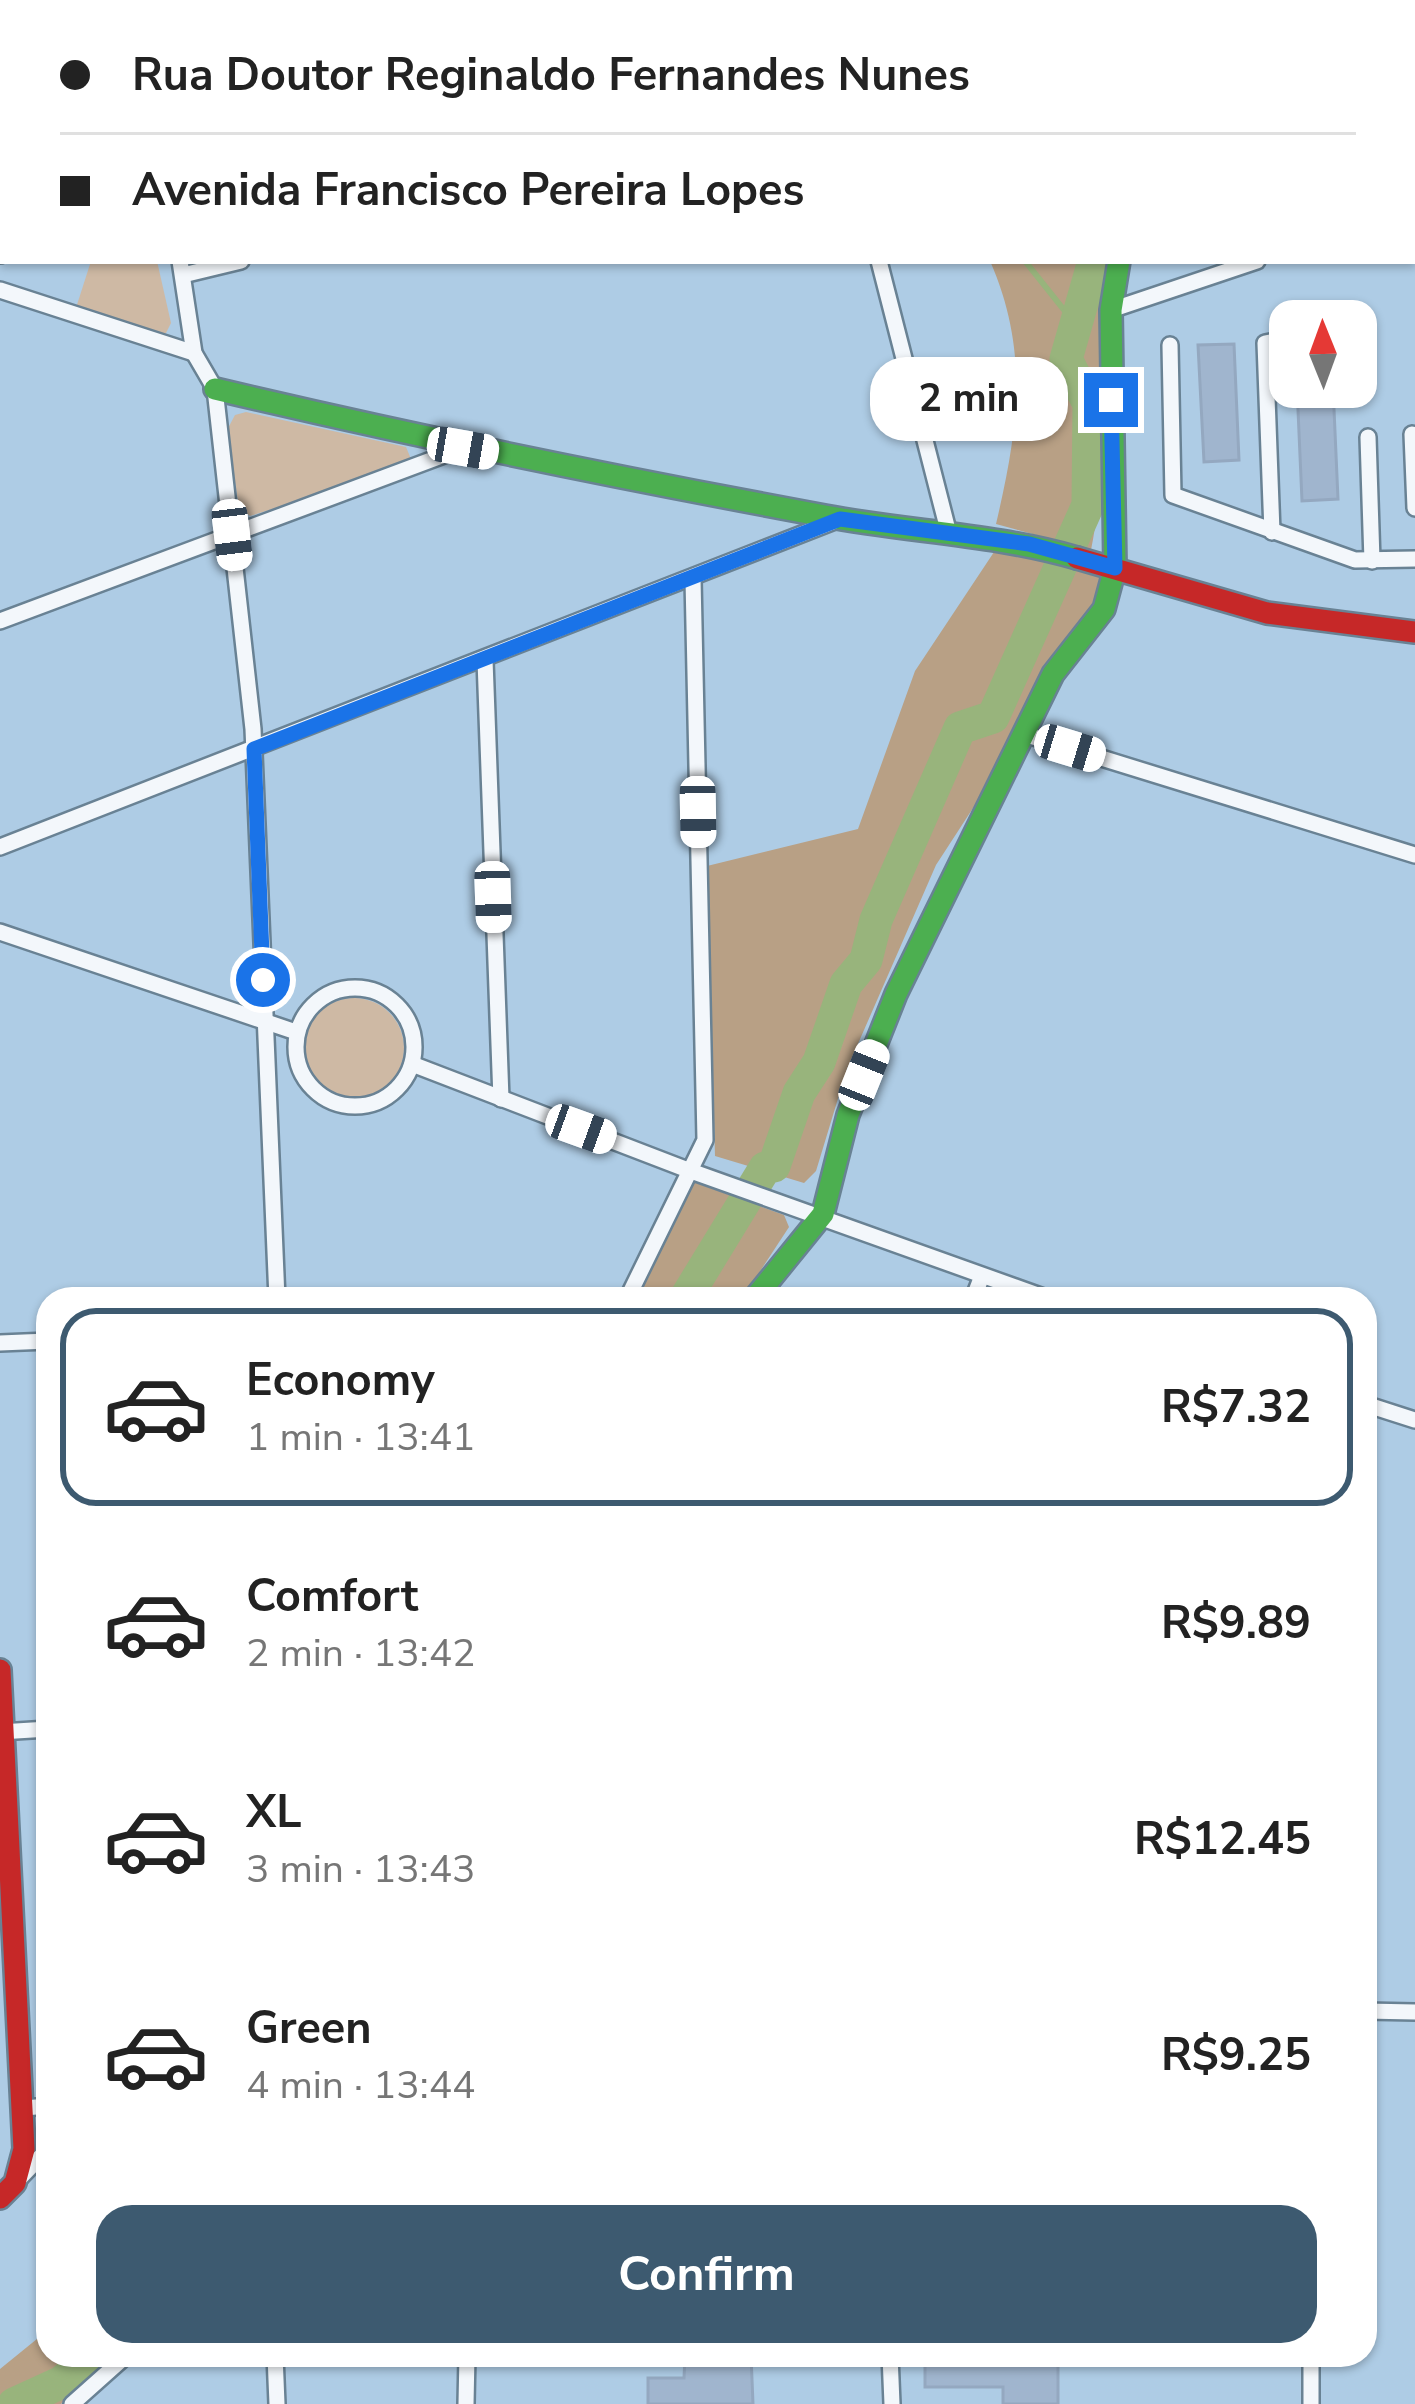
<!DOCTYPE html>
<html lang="en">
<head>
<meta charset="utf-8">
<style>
	:root { --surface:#fff; --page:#f6f6f6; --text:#222; --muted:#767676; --line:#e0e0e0; --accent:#3d5a70 }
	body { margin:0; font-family:"Nunito Sans",sans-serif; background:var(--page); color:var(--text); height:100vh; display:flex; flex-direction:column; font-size:45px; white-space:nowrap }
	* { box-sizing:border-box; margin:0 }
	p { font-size:39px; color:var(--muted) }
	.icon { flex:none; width:66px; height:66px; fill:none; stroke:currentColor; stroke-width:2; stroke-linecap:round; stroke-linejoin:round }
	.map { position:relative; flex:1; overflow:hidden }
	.sheet { position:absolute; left:36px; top:1287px; width:1341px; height:1080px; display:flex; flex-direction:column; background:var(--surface); border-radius:36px; box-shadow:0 3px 9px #0004 }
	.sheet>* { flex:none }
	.guide { position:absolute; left:0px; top:0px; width:1416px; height:264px; box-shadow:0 3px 9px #0004; display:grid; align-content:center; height:264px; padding:0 60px; background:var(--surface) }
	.needle { width:78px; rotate:359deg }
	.buttons { position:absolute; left:1269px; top:300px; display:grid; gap:24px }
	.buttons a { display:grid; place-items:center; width:108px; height:108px; border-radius:24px; background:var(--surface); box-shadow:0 3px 9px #0004; font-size:60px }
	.end { position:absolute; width:54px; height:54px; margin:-27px; border:15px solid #1a73e8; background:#fff; box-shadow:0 0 0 6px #fff }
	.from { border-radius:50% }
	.bubble { position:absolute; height:84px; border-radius:36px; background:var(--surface); box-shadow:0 3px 9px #0004; font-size:39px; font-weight:700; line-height:84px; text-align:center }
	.car { position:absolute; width:36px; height:72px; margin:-36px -18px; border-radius:15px; box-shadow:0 0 9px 3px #0007; background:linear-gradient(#fff 24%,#345 0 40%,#fff 0 76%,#345 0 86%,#fff 0) }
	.guide b { display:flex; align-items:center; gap:42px; height:114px; font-size:45px }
	.guide b+b { border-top:3px solid var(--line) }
	.guide i { width:30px; height:30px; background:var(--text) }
	ul { padding:21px 0 0; list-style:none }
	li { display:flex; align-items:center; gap:36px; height:198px; margin:0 24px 18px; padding:0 36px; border:6px solid transparent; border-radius:36px }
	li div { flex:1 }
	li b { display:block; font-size:45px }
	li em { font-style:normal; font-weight:700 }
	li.selected { border-color:var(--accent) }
	li>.icon { width:108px; height:108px; stroke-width:1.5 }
	.button { display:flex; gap:24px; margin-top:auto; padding:24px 60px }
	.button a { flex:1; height:138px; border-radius:36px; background:var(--accent); color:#fff; font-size:48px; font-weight:700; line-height:138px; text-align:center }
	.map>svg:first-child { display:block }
	.green { fill:#ceb9a4 }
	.forest { fill:#b8a085 }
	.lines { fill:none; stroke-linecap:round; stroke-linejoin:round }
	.stream { stroke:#98b47c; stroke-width:6 }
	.river { stroke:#98b47c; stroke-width:33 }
	.building { fill:#a0b5ce; stroke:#94a8c0; stroke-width:3 }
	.street-casing { stroke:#698294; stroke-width:20 }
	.fast-casing { stroke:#698294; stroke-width:26 }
	.jam-casing { stroke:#698294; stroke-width:26 }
	.street { stroke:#f3f7fb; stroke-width:15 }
	.fast { stroke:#4caf50; stroke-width:21 }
	.jam { stroke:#c62828; stroke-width:21 }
	.route { stroke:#1a73e8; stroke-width:15 }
</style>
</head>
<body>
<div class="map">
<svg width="1415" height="2404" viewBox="0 0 1415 2404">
	<rect width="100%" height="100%" fill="#aecce5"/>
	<g class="green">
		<polygon points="91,261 157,261 171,323 166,333 155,336 75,311"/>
		<polygon points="246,412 406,447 411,459 408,467 250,516 239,508 227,430 235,415"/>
		<circle cx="354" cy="1048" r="50"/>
	</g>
	<g class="forest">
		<path d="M990,261H1110C1099,357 1110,456 1091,550L996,524C1018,430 1030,352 990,261Z"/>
		<polygon points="996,549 1102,575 1097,606 1041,673 1014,745 936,865 847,1069 816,1171 804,1183 715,1156 707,866 858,829 915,671"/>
		<polygon points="694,1182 784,1215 789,1227 742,1299 636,1299"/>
		<polygon points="48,2330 48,2355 116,2355 61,2404 0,2404 0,2369"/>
	</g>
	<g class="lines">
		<g class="stream">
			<polyline points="909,0 912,3"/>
			<polyline points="1025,261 1076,325"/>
		</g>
		<g class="river">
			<polyline points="1337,3 1339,0"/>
			<polyline points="685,1299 765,1168 774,1166 799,1093 819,1062 846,984 866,960 876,920 960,728 993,717 1088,505 1089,404 1066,359 1094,261"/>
			<polyline points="14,2404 62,2382 93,2355"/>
		</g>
	</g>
	<g class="building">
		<polygon points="1234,344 1239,460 1204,462 1198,345"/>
		<polygon points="1297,387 1333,387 1338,499 1302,501"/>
		<polygon points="685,2355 751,2355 753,2404 648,2404 648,2378 684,2378"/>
		<polygon points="925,2355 1058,2355 1058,2404 1003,2404 1003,2387 925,2387"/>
	</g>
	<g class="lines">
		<g class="street-casing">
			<g id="street">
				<polyline points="123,0 124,3"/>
				<polyline points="643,0 644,3"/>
				<polyline points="562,3 575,0"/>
				<polyline points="0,61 3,62"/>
				<polyline points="1413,202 1415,201"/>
				<polyline points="180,261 194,353 215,389 253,729 277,1299"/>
				<polyline points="879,261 949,534"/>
				<polyline points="183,275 241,261"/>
				<polyline points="0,290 194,353"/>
				<polyline points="1111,310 1257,261"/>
				<polyline points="1170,345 1173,495 1355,560 1415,559"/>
				<polyline points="1412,434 1415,508"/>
				<polyline points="1368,437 1372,561"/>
				<polyline points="1272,532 1265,343 1290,338"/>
				<polyline points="0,621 463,448"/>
				<polyline points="485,660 501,1099"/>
				<polyline points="1027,735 1415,855"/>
				<polyline points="0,847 840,519"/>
				<polyline points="0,932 296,1032"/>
				<circle cx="355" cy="1047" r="59"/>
				<polyline points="412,1064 688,1170 1049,1299"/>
				<polyline points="627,1299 705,1140 693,579"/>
				<polyline points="973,1299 982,1276"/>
				<polyline points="0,1343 48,1341"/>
				<polyline points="1365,1404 1415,1420"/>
				<polyline points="0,1732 48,1729"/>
				<polyline points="1365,2011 1415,2012"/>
				<polyline points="24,2108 48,2106"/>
				<polyline points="17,2181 48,2149"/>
				<polyline points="275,2355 277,2404"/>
				<polyline points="890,2355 892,2404"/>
				<polyline points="1311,2355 1311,2404"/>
				<polyline points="72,2404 127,2355"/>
				<polyline points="466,2404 467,2355"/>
			</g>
		</g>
		<g class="fast-casing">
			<g id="fast">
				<polyline points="79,3 80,0"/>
				<path d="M215,389C417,437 620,478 825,516C909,532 995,534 1077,558"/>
				<polyline points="754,1299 823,1214 848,1115 896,994 1053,674 1104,609 1115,568 1111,310 1119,261"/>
			</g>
		</g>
		<g class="jam-casing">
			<g id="jam">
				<polyline points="0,252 3,242"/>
				<polyline points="1077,558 1267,613 1415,632"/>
				<polyline points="0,1670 24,2149 15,2183 0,2198"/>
			</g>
		</g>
		<use href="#street" class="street"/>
		<use href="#fast" class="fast"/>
		<use href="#jam" class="jam"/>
	</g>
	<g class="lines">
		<polyline class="route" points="263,980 254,749 840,519 1029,544 1115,568 1111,400"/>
	</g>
</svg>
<div class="buttons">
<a><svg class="needle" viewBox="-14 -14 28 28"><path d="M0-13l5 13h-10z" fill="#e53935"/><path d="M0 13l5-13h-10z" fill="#767676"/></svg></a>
</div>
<i class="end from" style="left:263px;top:980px"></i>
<i class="end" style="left:1111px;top:400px"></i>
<div class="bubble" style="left:870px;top:357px;width:198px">2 min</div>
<i class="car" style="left:463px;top:448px;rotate:100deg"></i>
<i class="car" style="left:232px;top:535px;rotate:173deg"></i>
<i class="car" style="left:1070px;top:748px;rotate:107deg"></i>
<i class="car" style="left:698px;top:812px;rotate:179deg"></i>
<i class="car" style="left:493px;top:897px;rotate:178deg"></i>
<i class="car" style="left:864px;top:1075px;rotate:22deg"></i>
<i class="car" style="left:581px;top:1129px;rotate:110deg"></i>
<div class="guide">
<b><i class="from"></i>Rua Doutor Reginaldo Fernandes Nunes</b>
<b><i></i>Avenida Francisco Pereira Lopes</b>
</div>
<section class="sheet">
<ul>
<li class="selected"><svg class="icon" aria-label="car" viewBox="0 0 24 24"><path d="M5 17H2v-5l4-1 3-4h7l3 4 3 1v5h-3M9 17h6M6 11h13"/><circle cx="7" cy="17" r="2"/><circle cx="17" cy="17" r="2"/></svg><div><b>Economy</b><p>1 min · 13:41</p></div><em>R$7.32</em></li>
<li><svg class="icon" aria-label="car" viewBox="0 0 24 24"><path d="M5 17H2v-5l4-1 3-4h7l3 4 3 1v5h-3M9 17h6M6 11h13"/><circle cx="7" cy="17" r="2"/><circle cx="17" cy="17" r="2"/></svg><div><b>Comfort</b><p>2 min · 13:42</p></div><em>R$9.89</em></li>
<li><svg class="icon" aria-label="car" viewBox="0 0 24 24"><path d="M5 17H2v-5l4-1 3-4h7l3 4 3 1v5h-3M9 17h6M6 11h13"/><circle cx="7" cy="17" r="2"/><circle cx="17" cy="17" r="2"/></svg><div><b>XL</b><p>3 min · 13:43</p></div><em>R$12.45</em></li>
<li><svg class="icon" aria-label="car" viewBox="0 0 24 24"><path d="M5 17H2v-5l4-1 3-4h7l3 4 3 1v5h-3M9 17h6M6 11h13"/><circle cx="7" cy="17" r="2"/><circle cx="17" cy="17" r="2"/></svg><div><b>Green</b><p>4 min · 13:44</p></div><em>R$9.25</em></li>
</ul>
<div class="button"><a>Confirm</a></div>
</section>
</div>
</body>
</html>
